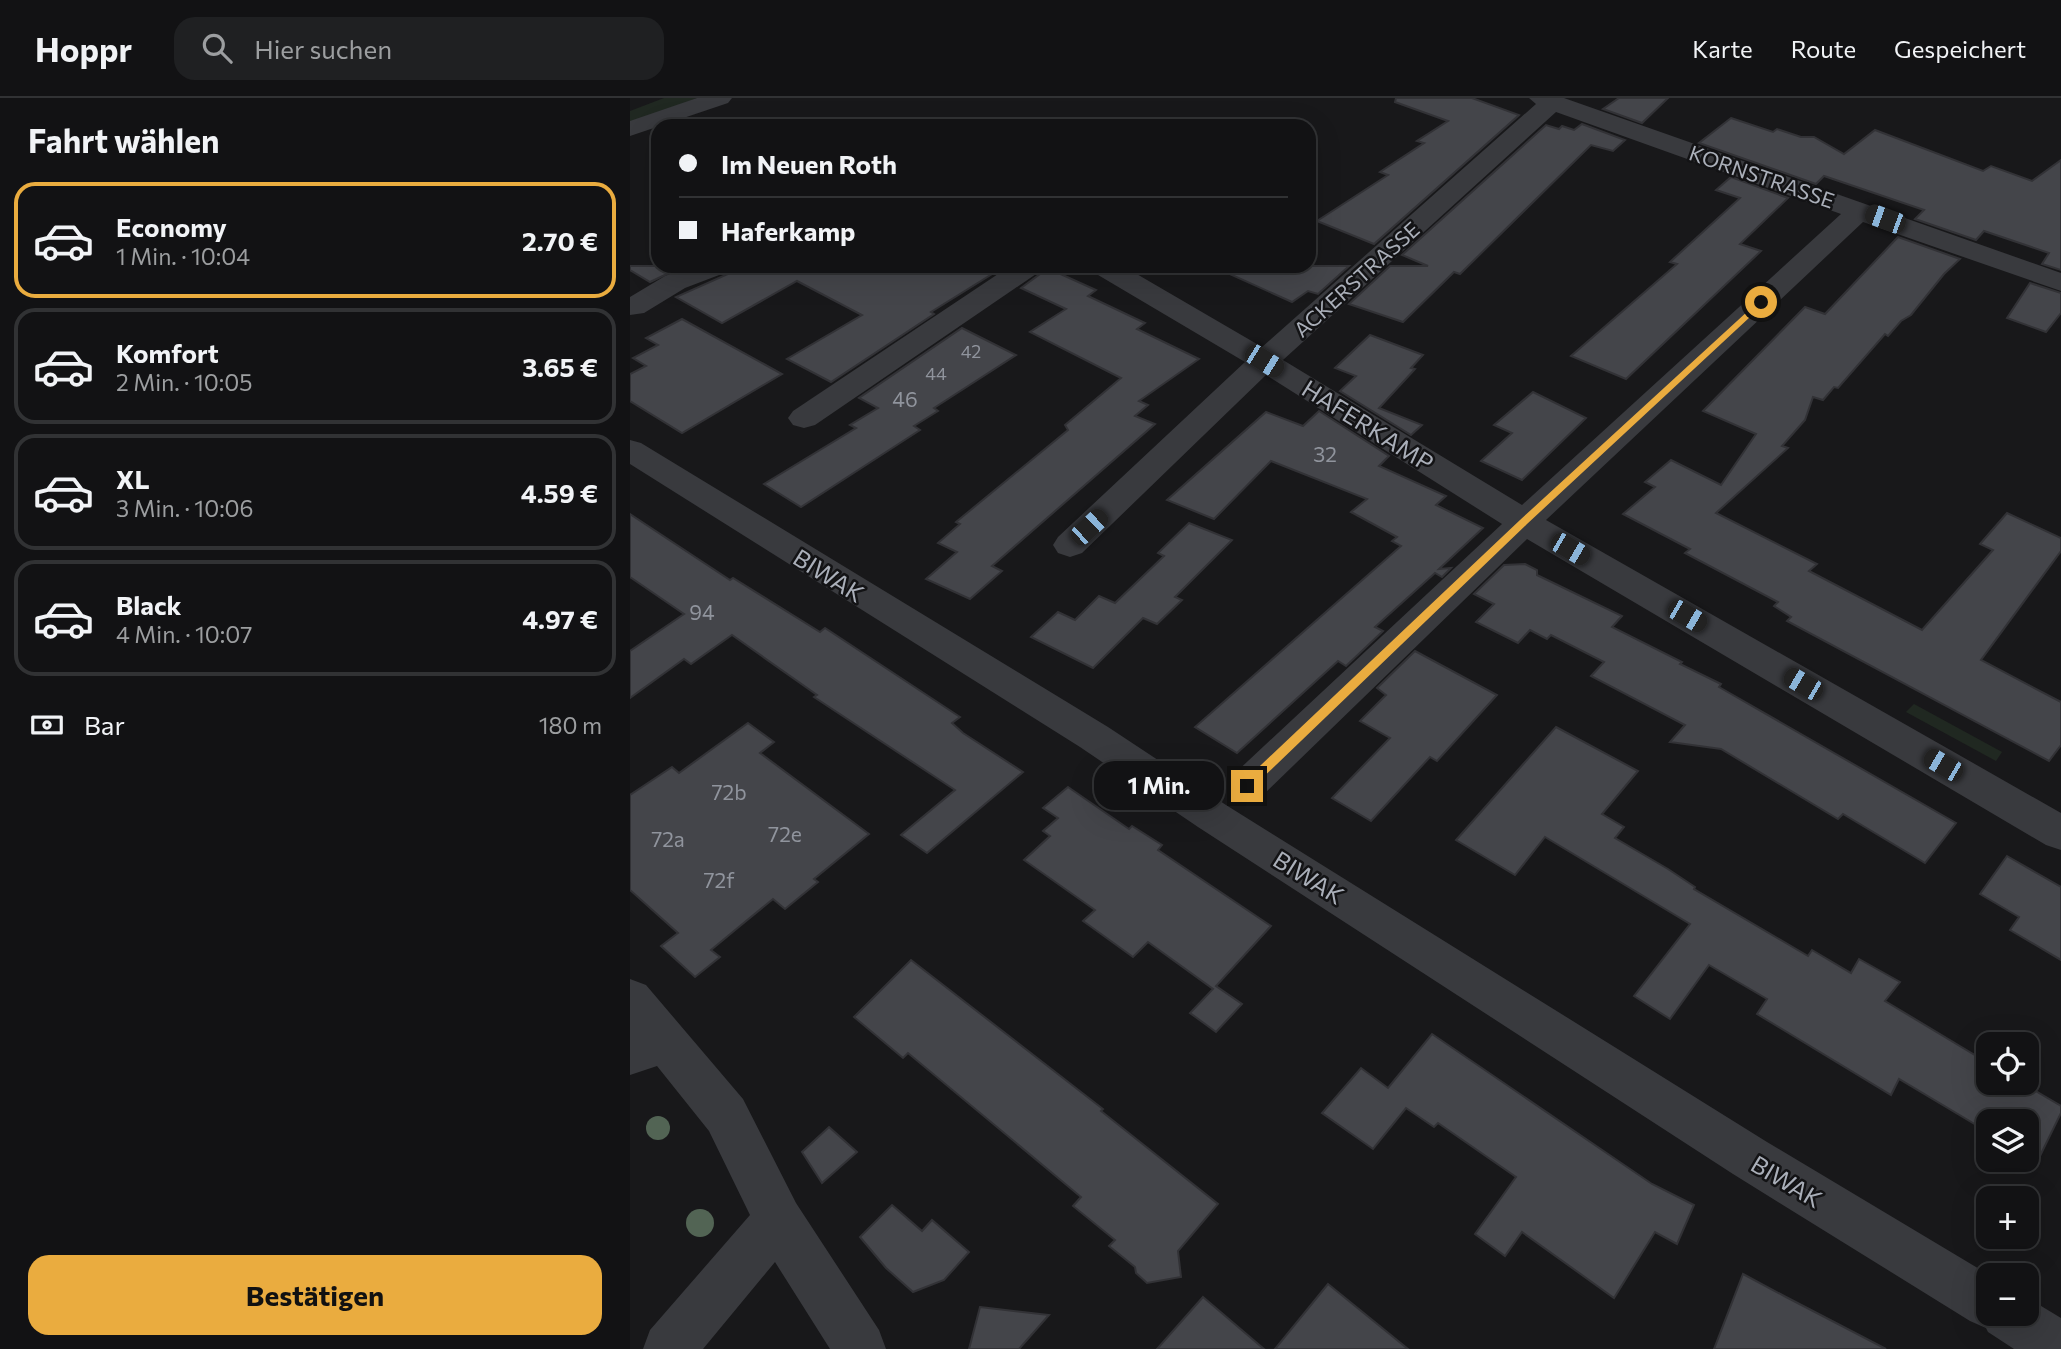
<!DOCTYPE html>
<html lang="de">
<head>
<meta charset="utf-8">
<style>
	:root { --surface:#121214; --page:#1f2022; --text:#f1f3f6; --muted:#9c9ea0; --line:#313234; --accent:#eaac3f }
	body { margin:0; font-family:Commissioner,sans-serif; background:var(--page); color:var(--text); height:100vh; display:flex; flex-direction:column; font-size:26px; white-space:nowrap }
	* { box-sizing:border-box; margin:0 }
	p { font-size:23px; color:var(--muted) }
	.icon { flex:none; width:38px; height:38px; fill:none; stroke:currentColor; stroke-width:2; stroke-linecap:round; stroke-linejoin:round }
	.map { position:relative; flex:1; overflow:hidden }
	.side { display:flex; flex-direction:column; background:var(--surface); width:630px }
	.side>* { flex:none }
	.banner { position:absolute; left:21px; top:21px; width:665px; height:154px; border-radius:21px; box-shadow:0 7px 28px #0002,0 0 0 2px var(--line); display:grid; align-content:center; height:154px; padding:0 28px; background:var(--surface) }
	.buttons { position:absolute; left:1346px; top:934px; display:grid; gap:14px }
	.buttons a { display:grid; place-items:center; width:63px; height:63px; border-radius:14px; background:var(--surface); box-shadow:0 7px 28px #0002,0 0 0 2px var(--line); font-size:35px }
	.end { position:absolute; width:32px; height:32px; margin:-16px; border:9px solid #eaac3f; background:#111; box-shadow:0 0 0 4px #111 }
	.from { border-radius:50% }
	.bubble { position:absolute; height:49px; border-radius:21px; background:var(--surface); box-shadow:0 7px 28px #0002,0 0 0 2px var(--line); font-size:23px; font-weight:700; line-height:49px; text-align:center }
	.car { position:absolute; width:21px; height:42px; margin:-21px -10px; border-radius:9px; box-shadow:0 0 5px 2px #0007; background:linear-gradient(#222 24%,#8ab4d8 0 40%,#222 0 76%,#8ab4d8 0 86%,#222 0) }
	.banner b { display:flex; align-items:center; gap:24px; height:66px; font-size:26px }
	.banner b+b { border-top:2px solid var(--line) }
	.banner i { width:18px; height:18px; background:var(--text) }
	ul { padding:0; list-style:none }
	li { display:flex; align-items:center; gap:21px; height:116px; margin:0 14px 10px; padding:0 14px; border:4px solid var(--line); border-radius:21px }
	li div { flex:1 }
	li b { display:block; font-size:26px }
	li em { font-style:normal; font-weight:700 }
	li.active { border-color:var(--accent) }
	li>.icon { width:63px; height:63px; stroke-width:1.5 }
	h2 { padding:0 28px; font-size:32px; line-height:84px }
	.pay { display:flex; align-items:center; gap:18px; height:77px; padding:0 28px; font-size:26px }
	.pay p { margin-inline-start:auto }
	.action { display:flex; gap:14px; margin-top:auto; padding:14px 28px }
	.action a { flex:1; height:80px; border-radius:21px; background:var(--accent); color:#111; font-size:28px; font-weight:700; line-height:80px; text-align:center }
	header { display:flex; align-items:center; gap:42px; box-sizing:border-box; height:98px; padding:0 35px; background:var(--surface); border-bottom:2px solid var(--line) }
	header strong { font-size:33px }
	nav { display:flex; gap:38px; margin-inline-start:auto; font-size:24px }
	.search { width:490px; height:63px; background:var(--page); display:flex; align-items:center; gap:18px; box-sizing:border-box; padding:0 24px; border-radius:21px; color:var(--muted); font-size:26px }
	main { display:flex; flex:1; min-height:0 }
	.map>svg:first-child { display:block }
	.green { fill:#202821 }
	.building { fill:#44454a; stroke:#323236; stroke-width:2 }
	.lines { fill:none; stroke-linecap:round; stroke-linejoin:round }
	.minor { fill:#393a3e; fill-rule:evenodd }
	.tree { fill:#526454 }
	.route { fill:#eaac3f }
	.labels { text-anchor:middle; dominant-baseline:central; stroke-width:5; stroke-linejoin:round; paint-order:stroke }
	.far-number-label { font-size:18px; fill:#90949d }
	.far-street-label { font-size:21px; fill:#aaafb9; stroke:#131315 }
	.number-label { font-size:21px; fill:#90949d }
	.street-label { font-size:24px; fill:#aaafb9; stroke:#131315 }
</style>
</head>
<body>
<header>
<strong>Hoppr</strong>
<div class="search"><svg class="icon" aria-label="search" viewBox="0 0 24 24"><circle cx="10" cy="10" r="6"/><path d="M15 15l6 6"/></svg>Hier suchen</div>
<nav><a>Karte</a><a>Route</a><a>Gespeichert</a></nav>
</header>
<main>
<section class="side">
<h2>Fahrt wählen</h2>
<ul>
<li class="active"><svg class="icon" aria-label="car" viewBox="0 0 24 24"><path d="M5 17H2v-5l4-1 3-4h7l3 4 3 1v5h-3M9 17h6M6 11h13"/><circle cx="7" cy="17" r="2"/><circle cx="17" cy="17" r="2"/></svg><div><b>Economy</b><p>1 Min. · 10:04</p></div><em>2.70 €</em></li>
<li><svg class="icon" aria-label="car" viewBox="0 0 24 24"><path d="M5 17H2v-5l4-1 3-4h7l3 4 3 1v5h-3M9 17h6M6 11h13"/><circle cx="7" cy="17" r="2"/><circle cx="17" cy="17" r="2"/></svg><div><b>Komfort</b><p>2 Min. · 10:05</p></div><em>3.65 €</em></li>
<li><svg class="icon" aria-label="car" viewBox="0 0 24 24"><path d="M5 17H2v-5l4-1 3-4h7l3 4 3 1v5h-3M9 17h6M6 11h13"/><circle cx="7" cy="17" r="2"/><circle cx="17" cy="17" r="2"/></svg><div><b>XL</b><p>3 Min. · 10:06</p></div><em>4.59 €</em></li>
<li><svg class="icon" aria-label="car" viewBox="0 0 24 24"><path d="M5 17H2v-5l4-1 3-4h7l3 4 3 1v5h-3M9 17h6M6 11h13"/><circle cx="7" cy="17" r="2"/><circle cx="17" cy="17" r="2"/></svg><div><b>Black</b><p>4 Min. · 10:07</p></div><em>4.97 €</em></li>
</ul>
<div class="pay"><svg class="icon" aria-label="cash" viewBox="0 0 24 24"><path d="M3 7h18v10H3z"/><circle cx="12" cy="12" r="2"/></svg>Bar<p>180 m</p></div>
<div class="action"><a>Bestätigen</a></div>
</section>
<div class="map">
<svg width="1431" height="1251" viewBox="0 0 1431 1251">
	<rect width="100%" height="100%" fill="#18181a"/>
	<g class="green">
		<polygon points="34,0 67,0 0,26 0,13"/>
		<polygon points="1284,606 1372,654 1366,663 1276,614"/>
	</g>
	<g class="building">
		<polygon points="766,0 842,0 889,17 744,146 687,123 758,77 750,74 794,45 787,43 818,23 765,4"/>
		<polygon points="989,0 1038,0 1012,25 973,11"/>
		<polygon points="1101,20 1143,34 1147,31 1171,39 1184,39 1214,56 1245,32 1353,73 1361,68 1402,83 1431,62 1431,172 1412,166 1419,155 1354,133 1346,142 1285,121 1294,112 1194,78 1186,86 1069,45"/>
		<polygon points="952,26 995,42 983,53 961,47 830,176 824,174 773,224 719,206 760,168 798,168 772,157 916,27 929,31 932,28 944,32"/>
		<polygon points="1101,79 1158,100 1110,146 1131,153 996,281 941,258 1047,166 1040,164 1110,100 1086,92"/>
		<polygon points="1268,139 1330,161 1314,176 1281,217 1271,223 1258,238 1255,236 1208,290 1204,289 1193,302 1183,299 1175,322 1152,348 1158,350 1086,415 1187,466 1179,473 1292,532 1363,452 1350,446 1377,415 1431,440 1431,453 1351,562 1431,604 1431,647 1419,663 1157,523 1161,519 1144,508 1148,504 1055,455 1060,451 993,416 1025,389 1015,384 1041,362 1091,387 1126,336 1073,313 1175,209 1195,216"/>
		<polygon points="0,168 54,168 20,184 0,172"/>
		<polygon points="104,168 375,168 301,214 304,216 201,284 157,261 232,217 167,183 92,225 46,199 98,176"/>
		<polygon points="582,168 719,168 688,196 678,193 662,204"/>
		<polygon points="415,169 466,192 458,198 515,225 507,231 569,261 509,303 518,307 505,318 525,326 362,468 372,473 340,501 296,481 327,454 308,445 330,426 326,424 438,332 435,327 491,280 400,234 436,211 391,190 410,176"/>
		<polygon points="1400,185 1431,195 1431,215 1416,234 1377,220"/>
		<polygon points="52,221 152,276 52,335 0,303 0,276 16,268 3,260 28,247 16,240"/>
		<polygon points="332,230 386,257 304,310 308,313 284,328 290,332 171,409 134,386 226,330 220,327 248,310 229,300"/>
		<polygon points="740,237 793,257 781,270 785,271 749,310 792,327 781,337 710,293 726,278 705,270"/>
		<polygon points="903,294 956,320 892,382 851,363 882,335 864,327"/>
		<polygon points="689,313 759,358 749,368 816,398 806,407 853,430 809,471 821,470 812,479 805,475 745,529 753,533 716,568 708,563 607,655 565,629 771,448 762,443 767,439 721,414 737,401 641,363 584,421 537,402 636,314 673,328"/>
		<polygon points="0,416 100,482 103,480 190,534 195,530 330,619 322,625 333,635 393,674 297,755 271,737 325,692 184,599 187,597 102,537 61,566 54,561 0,600 0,553 54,516 0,479"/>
		<polygon points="559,425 602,442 545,499 552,502 527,526 513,520 463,570 401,539 428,514 445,522 469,498 485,505 534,458 528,455"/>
		<polygon points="895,466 907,472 907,477 992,518 982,529 1052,564 1050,566 1091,586 1089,589 1326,725 1295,765 1213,716 1208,721 1091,651 1040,644 1055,627 961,578 974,564 921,537 917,541 900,532 888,545 846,524 864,506 844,496 874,467"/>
		<polygon points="785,553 867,597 807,663 800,659 741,723 702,700 760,640 730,623 756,597 747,590"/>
		<polygon points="118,625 144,644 130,655 239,736 184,781 188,784 155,811 143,801 110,828 81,852 90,859 65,879 31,848 48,835 0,792 0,697 42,669 49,675"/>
		<polygon points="926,629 1008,673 972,716 994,729 985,740 1038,771 1065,789 1064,791 1178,858 1182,852 1221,875 1229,861 1270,884 1255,903 1358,965 1358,985 1392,985 1431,1008 1431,1015 1407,1064 1396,1058 1396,1024 1358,1024 1358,1034 1269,981 1261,997 1127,916 1137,901 1079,867 1040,921 1004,898 1060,826 915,739 885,777 826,742"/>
		<polygon points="438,689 499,731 502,728 532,747 528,752 641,828 586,888 612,906 586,934 560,915 583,891 518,844 503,859 453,823 465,812 394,762 420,738 413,733 428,720 413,710"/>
		<polygon points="1377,758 1431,789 1431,862 1380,832 1389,819 1350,796"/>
		<polygon points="281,862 473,1011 471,1013 588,1106 548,1153 551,1179 517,1185 506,1175 505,1169 479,1148 485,1142 443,1108 451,1099 278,955 273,960 224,919"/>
		<polygon points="802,936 1022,1086 1064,1107 1047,1146 1025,1134 984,1200 892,1134 875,1158 845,1136 886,1079 808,1025 804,1029 776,1010 743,1051 692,1015 731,970 758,990"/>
		<polygon points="199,1029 227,1054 192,1085 172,1054"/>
		<polygon points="262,1107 292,1133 302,1122 339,1154 314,1182 283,1194 256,1170 230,1139"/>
		<polygon points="1113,1176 1156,1199 1256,1251 1084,1251"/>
		<polygon points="698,1186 778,1251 645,1251"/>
		<polygon points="573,1199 634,1251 527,1251"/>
		<polygon points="350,1209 419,1217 389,1251 339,1251"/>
	</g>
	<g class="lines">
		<g class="minor">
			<polygon points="67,0 102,0 98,5 0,38 0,23"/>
			<path d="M899,0H934L1431,175V193L1233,124L916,422L1431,715V752L1416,747L897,441L631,699L617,704L603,699L597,688L603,677L872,426L636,277L452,455L440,459L428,455L423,447L428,439L615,264L463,174L459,168H493L632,249L906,6ZM926,14L1211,116L892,407L653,262Z"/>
			<polygon points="61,168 101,168 97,174 55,190 14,215 0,217 0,199 35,178"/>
			<polygon points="380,168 413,168 409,174 185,327 174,330 163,327 158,320 163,313"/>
			<polygon points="0,342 11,345 478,629 596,707 1137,1044 1361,1178 1358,1178 1358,1216 1396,1216 1396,1199 1431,1220 1431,1251 1384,1251 1358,1234 1356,1230 1340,1223 1103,1076 568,729 450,649 0,366"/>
			<polygon points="0,881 16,887 113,1001 166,1105 249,1232 256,1251 200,1251 145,1164 73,1251 13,1251 20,1232 120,1117 79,1033 27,968 0,977"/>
		</g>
	</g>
	<g class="tree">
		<circle cx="28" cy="1030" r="12"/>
		<circle cx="70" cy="1125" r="14"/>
	</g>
	<polygon class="route" points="1131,201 1134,206 897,426 621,691 613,691 613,684 890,422"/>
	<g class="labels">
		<g class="far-number-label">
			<text x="341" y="253">42</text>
			<text x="306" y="275">44</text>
		</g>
		<g class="far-street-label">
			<text transform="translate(1132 78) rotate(19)">KORNSTRASSE</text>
			<text transform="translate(726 181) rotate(-42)">ACKERSTRASSE</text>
		</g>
		<g class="number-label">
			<text x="275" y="300">46</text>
			<text x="695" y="355">32</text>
			<text x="72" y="513">94</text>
			<text x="99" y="693">72b</text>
			<text x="155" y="735">72e</text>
			<text x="38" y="740">72a</text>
			<text x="89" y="781">72f</text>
		</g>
		<g class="street-label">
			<text transform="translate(738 327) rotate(32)">HAFERKAMP</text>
			<text transform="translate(199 477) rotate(32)">BIWAK</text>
			<text transform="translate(679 779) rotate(32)">BIWAK</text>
			<text transform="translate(1157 1083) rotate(31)">BIWAK</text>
		</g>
	</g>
</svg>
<div class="buttons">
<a><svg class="icon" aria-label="locate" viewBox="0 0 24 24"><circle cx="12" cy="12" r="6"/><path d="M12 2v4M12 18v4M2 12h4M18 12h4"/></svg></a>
<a><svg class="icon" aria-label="layers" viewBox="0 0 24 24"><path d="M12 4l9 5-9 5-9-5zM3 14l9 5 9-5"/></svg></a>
<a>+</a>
<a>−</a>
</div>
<i class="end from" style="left:1131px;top:204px"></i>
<i class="end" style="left:617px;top:688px"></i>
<div class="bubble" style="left:464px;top:663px;width:130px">1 Min.</div>
<i class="car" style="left:1255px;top:121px;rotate:290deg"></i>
<i class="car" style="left:634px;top:263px;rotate:122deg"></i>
<i class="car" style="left:459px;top:429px;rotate:47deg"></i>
<i class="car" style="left:940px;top:451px;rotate:120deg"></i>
<i class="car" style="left:1057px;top:518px;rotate:120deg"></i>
<i class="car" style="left:1173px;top:586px;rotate:300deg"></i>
<i class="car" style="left:1313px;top:667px;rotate:300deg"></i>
<div class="banner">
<b><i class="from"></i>Im Neuen Roth</b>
<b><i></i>Haferkamp</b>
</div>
</div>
</main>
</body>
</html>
